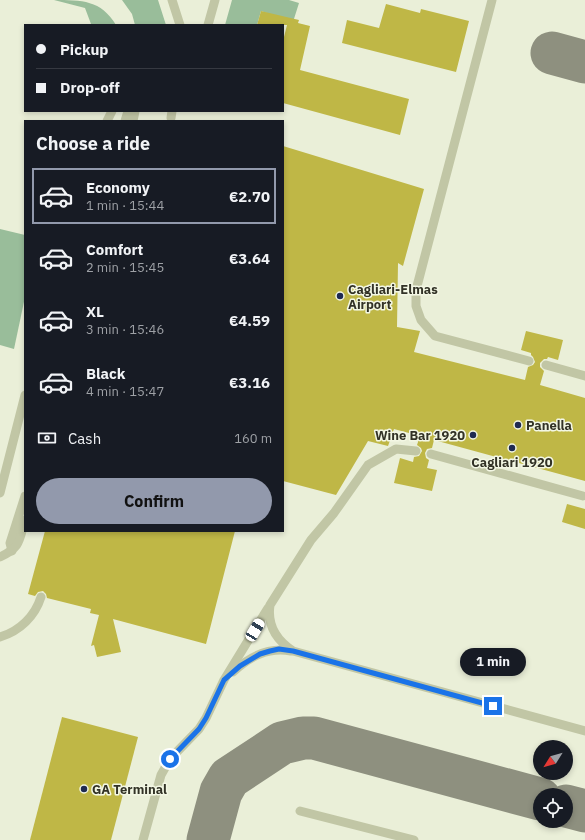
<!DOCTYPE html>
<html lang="en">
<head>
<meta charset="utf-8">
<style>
	:root { --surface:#171b24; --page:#242831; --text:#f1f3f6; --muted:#9ea1a6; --line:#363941; --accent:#9299ac }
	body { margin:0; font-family:"IBM Plex Sans",sans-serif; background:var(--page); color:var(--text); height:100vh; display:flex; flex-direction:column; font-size:15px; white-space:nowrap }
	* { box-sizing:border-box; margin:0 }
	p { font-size:13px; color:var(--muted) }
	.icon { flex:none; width:22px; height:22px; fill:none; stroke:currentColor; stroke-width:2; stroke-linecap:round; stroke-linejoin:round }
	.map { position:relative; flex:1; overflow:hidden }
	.drawer { position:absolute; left:24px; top:120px; width:260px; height:412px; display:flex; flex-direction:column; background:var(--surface); border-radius:0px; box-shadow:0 2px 6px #0003 }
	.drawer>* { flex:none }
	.guide { position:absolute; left:24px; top:24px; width:260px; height:88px; border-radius:0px; box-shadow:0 2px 6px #0003; display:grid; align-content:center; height:88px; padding:0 12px; background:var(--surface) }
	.needle { width:26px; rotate:233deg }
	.tools { position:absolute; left:533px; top:740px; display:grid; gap:8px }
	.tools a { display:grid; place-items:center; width:40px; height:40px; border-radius:50%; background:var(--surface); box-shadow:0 2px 6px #0003; font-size:20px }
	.end { position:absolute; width:18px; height:18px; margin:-9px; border:5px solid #1a73e8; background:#fff; box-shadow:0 0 0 2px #fff }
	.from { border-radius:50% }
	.bubble { position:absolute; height:28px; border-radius:14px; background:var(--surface); box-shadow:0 2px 6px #0003; font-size:13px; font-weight:700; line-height:28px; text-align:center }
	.car { position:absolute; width:12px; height:24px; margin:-12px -6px; border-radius:5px; box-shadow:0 0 3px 1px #0007; background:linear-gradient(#fff 24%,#345 0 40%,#fff 0 76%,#345 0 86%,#fff 0) }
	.guide b { display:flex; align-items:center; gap:14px; height:38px; font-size:15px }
	.guide b+b { border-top:1px solid var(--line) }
	.guide i { width:10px; height:10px; background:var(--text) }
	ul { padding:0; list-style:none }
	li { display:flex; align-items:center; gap:12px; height:56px; margin:0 8px 6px; padding:0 4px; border:2px solid transparent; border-radius:0px }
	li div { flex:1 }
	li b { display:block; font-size:15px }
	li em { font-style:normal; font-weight:700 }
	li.selected { border-color:var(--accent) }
	li>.icon { width:36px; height:36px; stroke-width:1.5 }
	h2 { padding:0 12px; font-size:18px; line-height:48px }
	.pay { display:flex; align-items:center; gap:10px; height:44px; padding:0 12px; font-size:15px }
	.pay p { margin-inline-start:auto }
	.action { display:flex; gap:8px; margin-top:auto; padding:8px 12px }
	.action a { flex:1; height:46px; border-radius:24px; background:var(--accent); color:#111; font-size:16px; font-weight:700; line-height:46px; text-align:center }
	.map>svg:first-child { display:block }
	.green { fill:#99bd9a }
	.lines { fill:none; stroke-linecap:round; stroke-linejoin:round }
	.taxiway { stroke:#8e907f; stroke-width:43 }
	.building { fill:#bfb746 }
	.service { stroke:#c1c6a5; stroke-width:9 }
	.route { stroke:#1a73e8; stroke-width:5 }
	.poi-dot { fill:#1e2a51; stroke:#f3f7e4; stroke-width:1.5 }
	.labels { text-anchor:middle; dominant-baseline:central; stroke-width:3; stroke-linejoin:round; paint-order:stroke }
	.poi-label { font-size:13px; font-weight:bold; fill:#323226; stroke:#f3f7e4; text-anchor:start }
</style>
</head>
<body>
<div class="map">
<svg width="585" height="840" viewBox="0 0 585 840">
	<rect width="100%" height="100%" fill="#eaefd8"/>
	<g class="green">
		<path d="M54,0C82,0 101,0 116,25H93L91,24L85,8Z"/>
		<polygon points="122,0 158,0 166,25 135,25 132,14"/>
		<polygon points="232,0 289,0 299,3 293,22 261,11 257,25 225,25"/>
		<polygon points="0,229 25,235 25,297 14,349 0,345"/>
	</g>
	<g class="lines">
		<g class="taxiway">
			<polyline points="552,53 585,62"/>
			<polyline points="566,806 585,811"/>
			<polyline points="208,840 221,792 229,778 282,743 303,738 314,738 540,799"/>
		</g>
	</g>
	<g class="building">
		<polygon points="386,4 420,13 421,9 469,21 456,72 342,43 347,20 379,28"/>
		<polygon points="261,11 299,20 298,23 310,26 300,70 409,99 400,135 283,103 283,41 287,25 257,25"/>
		<polygon points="283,146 424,189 403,266 398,263 397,327 420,331 414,352 525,380 528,367 533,365 535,362 533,357 531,355 531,353 521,350 526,331 563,340 558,360 548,357 547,359 544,359 540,363 540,367 544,371 540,385 585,398 585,481 434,440 432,448 427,449 425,453 426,458 429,460 427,468 437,470 432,491 394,483 400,458 413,462 414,457 419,456 422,451 421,448 417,445 420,436 394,429 388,446 368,441 336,495 283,481"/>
		<polygon points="567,504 585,509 585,529 562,522"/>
		<polygon points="45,531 235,531 206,644 113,619 121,652 97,657 94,645 91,646 99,615 90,613 91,609 47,598 46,594 43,591 38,592 35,596 28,594"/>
		<polygon points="62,717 138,737 111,840 30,840"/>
	</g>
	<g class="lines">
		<g class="service">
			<polyline points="172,0 180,25"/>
			<polyline points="492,0 416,290 416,306 421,320 435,336 529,361"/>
			<polyline points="208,25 215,0"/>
			<polyline points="171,118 172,111"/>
			<polyline points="107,121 112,111"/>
			<polyline points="125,121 128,111"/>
			<polyline points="133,121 135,111"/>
			<polyline points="546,365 585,376"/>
			<path d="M416,451L396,449L368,465L334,513L311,540L270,605C267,625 276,640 293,651L585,731"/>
			<polyline points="431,454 583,496"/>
			<polyline points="0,493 25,395"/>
			<polyline points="12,551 10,543 25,496"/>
			<path d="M0,557C21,547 19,541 25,520"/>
			<path d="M0,637C20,631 35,616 41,597"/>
			<path d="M233,672C250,656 268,647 291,651"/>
			<polyline points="300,811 414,840"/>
			<polyline points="143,840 161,775 170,759 199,729 206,718 224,680 268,608"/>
		</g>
	</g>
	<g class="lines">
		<polyline class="route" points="170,759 199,729 206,718 224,680 240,666 260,654 270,651 279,649 293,651 493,706"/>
	</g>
	<g class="poi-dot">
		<circle cx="340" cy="296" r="4"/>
		<circle cx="518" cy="425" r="4"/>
		<circle cx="473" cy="435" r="4"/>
		<circle cx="512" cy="448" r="4"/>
		<circle cx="84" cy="789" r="4"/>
	</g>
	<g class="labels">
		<g class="poi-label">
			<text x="348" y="289">Cagliari-Elmas<tspan x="348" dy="15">Airport</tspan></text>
			<text x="526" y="425">Panella</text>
			<text x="465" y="435" text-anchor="end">Wine Bar 1920</text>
			<text x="512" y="462" text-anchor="middle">Cagliari 1920</text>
			<text x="92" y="789">GA Terminal</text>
		</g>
	</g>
</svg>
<div class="tools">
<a><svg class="needle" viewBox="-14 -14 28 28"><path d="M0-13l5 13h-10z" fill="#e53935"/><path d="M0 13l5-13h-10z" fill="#9ea1a6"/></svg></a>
<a><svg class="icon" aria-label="locate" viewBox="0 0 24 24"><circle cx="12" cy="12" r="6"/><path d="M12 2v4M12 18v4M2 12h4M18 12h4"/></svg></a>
</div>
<i class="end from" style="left:170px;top:759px"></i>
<i class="end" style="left:493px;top:706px"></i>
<div class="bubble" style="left:460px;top:648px;width:66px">1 min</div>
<i class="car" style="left:255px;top:630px;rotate:31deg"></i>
<div class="guide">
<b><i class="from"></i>Pickup</b>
<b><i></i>Drop-off</b>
</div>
<section class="drawer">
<h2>Choose a ride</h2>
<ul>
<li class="selected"><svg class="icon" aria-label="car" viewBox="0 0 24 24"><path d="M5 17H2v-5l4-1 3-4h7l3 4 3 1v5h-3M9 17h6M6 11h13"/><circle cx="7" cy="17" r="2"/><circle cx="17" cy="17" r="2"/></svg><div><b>Economy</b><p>1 min · 15:44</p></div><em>€2.70</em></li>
<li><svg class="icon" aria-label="car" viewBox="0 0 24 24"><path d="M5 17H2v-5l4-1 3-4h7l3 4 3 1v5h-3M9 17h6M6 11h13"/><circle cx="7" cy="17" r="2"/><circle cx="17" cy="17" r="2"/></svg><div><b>Comfort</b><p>2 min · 15:45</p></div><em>€3.64</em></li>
<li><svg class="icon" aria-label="car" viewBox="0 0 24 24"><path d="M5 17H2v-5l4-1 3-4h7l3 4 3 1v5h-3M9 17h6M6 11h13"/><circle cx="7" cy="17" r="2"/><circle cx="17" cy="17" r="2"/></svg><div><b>XL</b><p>3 min · 15:46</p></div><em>€4.59</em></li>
<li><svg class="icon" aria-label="car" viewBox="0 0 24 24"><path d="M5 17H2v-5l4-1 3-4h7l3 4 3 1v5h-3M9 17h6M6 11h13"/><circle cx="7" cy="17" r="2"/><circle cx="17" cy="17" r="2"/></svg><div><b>Black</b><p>4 min · 15:47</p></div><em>€3.16</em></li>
</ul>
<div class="pay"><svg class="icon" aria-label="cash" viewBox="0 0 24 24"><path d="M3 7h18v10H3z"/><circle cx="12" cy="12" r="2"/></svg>Cash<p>160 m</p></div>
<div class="action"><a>Confirm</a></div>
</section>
</div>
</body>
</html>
